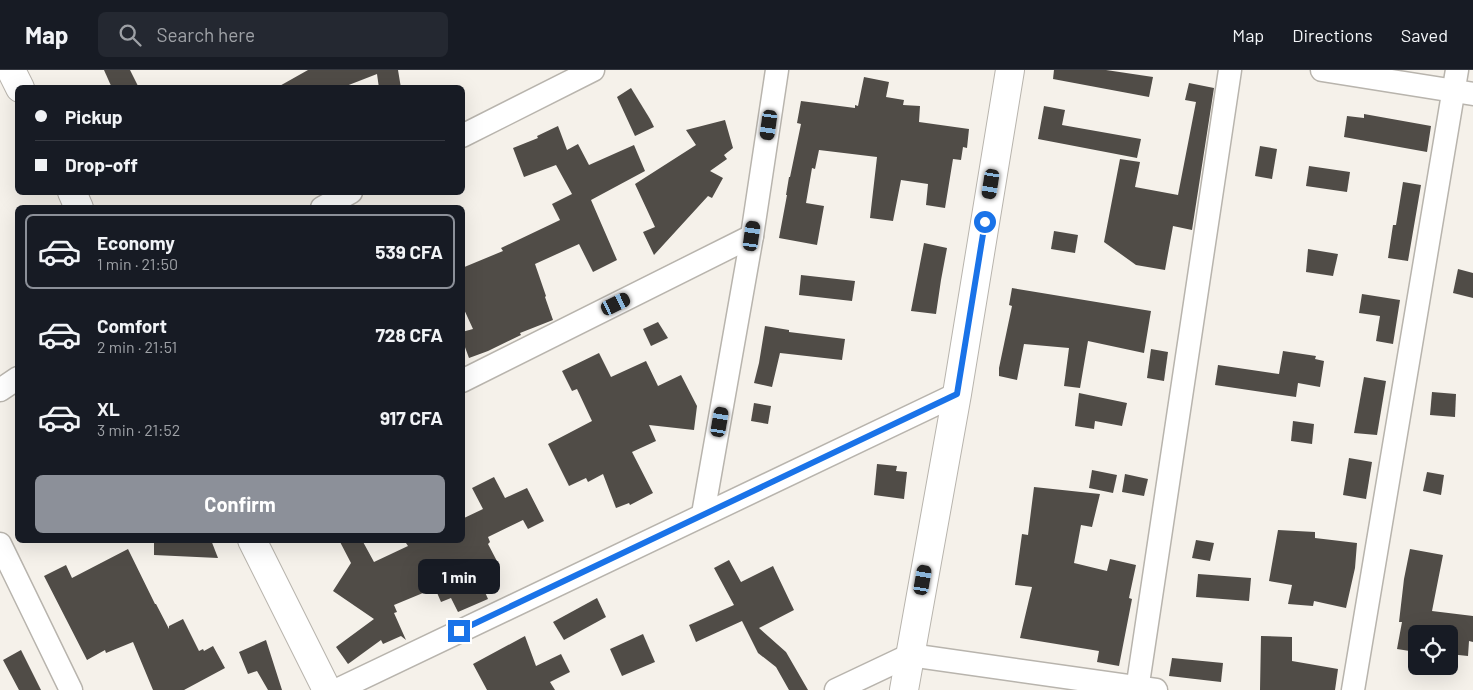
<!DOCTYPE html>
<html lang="en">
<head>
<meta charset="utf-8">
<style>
	:root { --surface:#171b24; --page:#242831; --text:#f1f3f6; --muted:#9ea1a6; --line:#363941; --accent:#8c9099 }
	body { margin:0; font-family:Barlow,sans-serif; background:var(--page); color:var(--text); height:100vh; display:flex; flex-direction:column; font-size:19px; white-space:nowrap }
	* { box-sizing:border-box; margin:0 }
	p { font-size:16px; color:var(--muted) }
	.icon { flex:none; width:28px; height:28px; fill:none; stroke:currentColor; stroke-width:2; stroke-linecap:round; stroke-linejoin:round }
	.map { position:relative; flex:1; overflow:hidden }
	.sheet { position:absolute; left:15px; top:135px; width:450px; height:338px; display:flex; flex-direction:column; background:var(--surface); border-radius:8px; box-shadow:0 5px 20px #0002 }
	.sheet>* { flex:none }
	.top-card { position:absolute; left:15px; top:15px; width:450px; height:110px; border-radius:8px; box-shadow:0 5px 20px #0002; display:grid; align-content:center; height:110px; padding:0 20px; background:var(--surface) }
	.tools { position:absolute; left:1408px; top:555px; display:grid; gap:10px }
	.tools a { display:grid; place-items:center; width:50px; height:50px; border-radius:8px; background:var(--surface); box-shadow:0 5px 20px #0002; font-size:25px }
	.end { position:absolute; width:22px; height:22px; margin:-11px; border:6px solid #1a73e8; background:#fff; box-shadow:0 0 0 2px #fff }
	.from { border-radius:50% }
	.bubble { position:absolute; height:35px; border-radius:8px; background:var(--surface); box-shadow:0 5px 20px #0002; font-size:16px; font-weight:700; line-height:35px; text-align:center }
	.car { position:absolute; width:15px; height:30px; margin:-15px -8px; border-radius:6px; box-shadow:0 0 4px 1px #0007; background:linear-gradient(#222 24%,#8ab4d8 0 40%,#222 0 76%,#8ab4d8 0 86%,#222 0) }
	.top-card b { display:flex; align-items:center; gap:18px; height:48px; font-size:19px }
	.top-card b+b { border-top:1px solid var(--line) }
	.top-card i { width:12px; height:12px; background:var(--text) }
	ul { padding:9px 0 0; list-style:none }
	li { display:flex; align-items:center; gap:15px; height:75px; margin:0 10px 8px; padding:0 10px; border:2px solid transparent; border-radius:8px }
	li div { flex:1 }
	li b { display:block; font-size:19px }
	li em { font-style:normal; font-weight:700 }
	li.on { border-color:var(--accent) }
	li>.icon { width:45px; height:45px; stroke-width:1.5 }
	.primary-button { display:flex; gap:10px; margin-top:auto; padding:10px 20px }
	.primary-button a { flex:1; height:58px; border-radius:8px; background:var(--accent); color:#fff; font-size:20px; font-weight:700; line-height:58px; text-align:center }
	header { display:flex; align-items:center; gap:30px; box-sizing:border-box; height:70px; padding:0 25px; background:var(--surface); border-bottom:1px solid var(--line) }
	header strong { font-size:24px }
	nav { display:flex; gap:28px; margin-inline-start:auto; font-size:18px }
	.search { width:350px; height:45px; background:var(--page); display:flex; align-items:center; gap:12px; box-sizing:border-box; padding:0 18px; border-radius:8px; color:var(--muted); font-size:19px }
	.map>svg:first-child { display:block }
	.building { fill:#504c47 }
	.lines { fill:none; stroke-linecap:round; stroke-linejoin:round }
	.minor-casing { stroke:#b8b4ad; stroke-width:25 }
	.tertiary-casing { stroke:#b8b4ad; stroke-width:30 }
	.primary-casing { stroke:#b8b4ad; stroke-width:30 }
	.minor { stroke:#fff; stroke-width:22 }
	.tertiary { stroke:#fff; stroke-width:28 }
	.primary { stroke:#fff; stroke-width:28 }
	.route { stroke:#1a73e8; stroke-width:6 }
</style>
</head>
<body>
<header>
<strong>Map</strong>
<div class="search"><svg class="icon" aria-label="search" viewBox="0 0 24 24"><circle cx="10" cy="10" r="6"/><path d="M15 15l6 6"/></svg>Search here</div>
<nav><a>Map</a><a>Directions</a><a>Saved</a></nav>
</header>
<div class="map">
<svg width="1473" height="620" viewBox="0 0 1473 620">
	<rect width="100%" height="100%" fill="#f5f1ea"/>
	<g class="building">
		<polygon points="104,0 130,0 139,18 112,18"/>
		<polygon points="308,0 398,0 401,18 379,18 377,4 341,18 276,18"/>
		<polygon points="1054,0 1106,0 1153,7 1149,27 1053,9"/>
		<polygon points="864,7 889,12 886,27 904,30 903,35 920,36 919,52 969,59 967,78 963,77 961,90 953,89 945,138 926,135 928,114 901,110 893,151 870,148 877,87 819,80 815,99 812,98 806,133 824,136 817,175 779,168 787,125 786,125 789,107 790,107 801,54 797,53 801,31 855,38 855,35 858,36"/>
		<polygon points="1189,13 1214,18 1192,160 1173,156 1165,200 1136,195 1104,172 1120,89 1140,92 1135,117 1178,125 1196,32 1185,30"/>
		<polygon points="631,18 650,49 654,57 635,66 617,27"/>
		<polygon points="1044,36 1065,40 1062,55 1141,69 1137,88 1038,69"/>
		<polygon points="1364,44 1431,56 1427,82 1344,67 1347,46 1364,48"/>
		<polygon points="725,50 733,78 724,85 727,89 710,101 723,108 712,128 708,126 654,185 643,162 655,157 635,114 696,75 686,60"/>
		<polygon points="558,56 567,80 578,74 589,95 634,75 645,101 591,130 617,190 593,202 579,174 535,194 546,226 545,227 553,250 520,263 521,265 488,281 469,288 462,269 462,262 473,259 462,235 462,198 503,181 501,178 560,150 552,134 572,124 556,95 524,107 513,78 538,68 537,66"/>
		<polygon points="1260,76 1277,79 1272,109 1255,106"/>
		<polygon points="1309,96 1350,102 1347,122 1306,116"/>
		<polygon points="1403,112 1421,115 1408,191 1388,188 1393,155 1396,155"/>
		<polygon points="1054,161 1078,165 1075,183 1051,179"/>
		<polygon points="924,173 947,178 941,210 936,244 911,241"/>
		<polygon points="1308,179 1338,184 1333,206 1306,202"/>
		<polygon points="1458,199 1473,203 1473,228 1453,223"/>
		<polygon points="801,205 855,211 852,231 799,225"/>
		<polygon points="1012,218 1151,241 1144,283 1088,271 1080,318 1064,316 1069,278 1024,274 1017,310 999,306 999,298 1012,236 1009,235"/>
		<polygon points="1362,224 1400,230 1393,274 1376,271 1380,246 1359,243"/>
		<polygon points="658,252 668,268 651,276 643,259"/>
		<polygon points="765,256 789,260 789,262 845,269 842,290 780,283 772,317 754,313 759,293"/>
		<polygon points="1151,279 1168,282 1164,311 1147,308"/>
		<polygon points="1283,281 1316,286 1315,289 1324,291 1320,317 1298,313 1296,327 1215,315 1218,295 1279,304"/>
		<polygon points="599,283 611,307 646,291 658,316 681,305 697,336 694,360 649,355 656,371 632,382 653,423 630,435 629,433 616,438 603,404 588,412 586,408 569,416 548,374 592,351 577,319 572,321 562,301"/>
		<polygon points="1364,307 1386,311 1377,365 1354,363"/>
		<polygon points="1432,322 1456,324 1455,347 1430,345"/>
		<polygon points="1079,323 1127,333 1122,356 1095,351 1094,359 1075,356"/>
		<polygon points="754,333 771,336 768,354 751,351"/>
		<polygon points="1293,351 1314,354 1312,374 1291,371"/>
		<polygon points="1349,388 1372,392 1366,429 1343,425"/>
		<polygon points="877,394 897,396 896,401 907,402 904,429 874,425"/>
		<polygon points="1092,400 1117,405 1113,423 1089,418"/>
		<polygon points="1427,402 1444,405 1441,425 1423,421"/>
		<polygon points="1125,404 1148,409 1144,426 1122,422"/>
		<polygon points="494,407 505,428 527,418 544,451 528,459 523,450 488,467 490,472 488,474 499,495 491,499 494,506 481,513 488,529 458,542 451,528 441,532 435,518 394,535 397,542 394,543 406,570 401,566 383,574 381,570 348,594 336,577 374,549 333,521 351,493 339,470 362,470 374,492 408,476 404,470 462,470 462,449 483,439 472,418"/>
		<polygon points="1034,417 1100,424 1092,457 1081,455 1074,493 1107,501 1110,489 1136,495 1129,528 1132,529 1119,596 1097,592 1099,581 1020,568 1032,517 1015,515 1022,464 1028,465"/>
		<polygon points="1278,460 1315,462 1315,468 1357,473 1355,498 1346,538 1314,531 1313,536 1288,534 1292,515 1269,511"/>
		<polygon points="154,470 211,470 218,488 154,485"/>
		<polygon points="1196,470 1214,473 1210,491 1192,488"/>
		<polygon points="128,479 155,534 156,534 169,559 169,556 183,549 199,581 203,579 204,581 213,576 225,598 184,620 153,620 133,572 106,583 105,580 87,590 44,506 66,495 72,508"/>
		<polygon points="1410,479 1443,485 1432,541 1473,546 1473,572 1469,571 1468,586 1449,584 1449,564 1416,564 1416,582 1397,579 1402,552 1399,552 1404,509"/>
		<polygon points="729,490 741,512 773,496 794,540 759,558 786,582 808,620 789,620 776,597 758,583 742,551 696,572 689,555 734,535 714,498"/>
		<polygon points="1198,504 1251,508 1249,531 1196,527"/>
		<polygon points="597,528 606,547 564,570 553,552"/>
		<polygon points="643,564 655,592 622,606 610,579"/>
		<polygon points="525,566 536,596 561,584 570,602 550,612 555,620 487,620 473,594"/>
		<polygon points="1261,566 1292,567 1292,591 1338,599 1335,620 1260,620"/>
		<polygon points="266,570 282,620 268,620 257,601 248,604 239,582"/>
		<polygon points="21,580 41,620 19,620 3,590"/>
		<polygon points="1172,588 1223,593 1221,612 1169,606"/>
	</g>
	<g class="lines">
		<g class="minor-casing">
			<g id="minor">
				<polyline points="1322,0 1473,24"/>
				<polyline points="462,66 593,0"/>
				<polyline points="322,138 351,122"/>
				<polyline points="462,311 752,166"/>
				<polyline points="0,320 18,308"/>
				<polyline points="703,444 752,166 777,0"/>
				<polyline points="0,474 71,620"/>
				<polyline points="337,620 957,324"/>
				<polyline points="836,620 910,585 1156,620"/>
				<polyline points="1137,620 1230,0"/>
				<polyline points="1353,620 1457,0"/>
			</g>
		</g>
		<g class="tertiary-casing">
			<g id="tertiary">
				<polyline points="11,0 20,18"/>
				<polyline points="72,122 79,138"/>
				<polyline points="252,470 327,620"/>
			</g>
		</g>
		<g class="primary-casing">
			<polyline id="primary" points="904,620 957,324 1010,0"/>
		</g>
		<use href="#minor" class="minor"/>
		<use href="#tertiary" class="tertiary"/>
		<use href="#primary" class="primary"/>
	</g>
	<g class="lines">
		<polyline class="route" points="459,561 957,324 985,152"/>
	</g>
</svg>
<div class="tools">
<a><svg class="icon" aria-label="locate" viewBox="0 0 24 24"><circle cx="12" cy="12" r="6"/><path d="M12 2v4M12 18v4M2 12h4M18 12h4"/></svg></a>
</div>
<i class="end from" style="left:985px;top:152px"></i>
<i class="end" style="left:459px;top:561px"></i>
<div class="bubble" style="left:418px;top:489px;width:82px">1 min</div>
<i class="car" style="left:769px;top:55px;rotate:188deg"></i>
<i class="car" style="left:991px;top:114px;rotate:189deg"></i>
<i class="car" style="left:752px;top:166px;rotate:8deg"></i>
<i class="car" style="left:616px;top:234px;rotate:64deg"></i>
<i class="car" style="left:720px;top:352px;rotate:10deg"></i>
<i class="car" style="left:923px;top:510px;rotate:10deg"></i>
<div class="top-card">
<b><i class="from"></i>Pickup</b>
<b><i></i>Drop-off</b>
</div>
<section class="sheet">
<ul>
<li class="on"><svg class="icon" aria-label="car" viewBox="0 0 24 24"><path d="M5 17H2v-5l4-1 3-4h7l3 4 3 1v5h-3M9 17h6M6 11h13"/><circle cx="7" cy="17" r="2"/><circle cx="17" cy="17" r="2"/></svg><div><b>Economy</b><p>1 min · 21:50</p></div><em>539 CFA</em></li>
<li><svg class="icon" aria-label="car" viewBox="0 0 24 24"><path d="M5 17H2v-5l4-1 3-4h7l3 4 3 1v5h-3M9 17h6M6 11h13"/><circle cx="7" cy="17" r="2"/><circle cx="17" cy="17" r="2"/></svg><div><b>Comfort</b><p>2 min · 21:51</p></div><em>728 CFA</em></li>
<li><svg class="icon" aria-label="car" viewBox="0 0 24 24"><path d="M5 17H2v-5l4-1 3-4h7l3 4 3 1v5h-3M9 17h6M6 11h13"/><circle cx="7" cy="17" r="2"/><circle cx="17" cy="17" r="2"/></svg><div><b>XL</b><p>3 min · 21:52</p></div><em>917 CFA</em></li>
</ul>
<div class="primary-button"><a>Confirm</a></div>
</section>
</div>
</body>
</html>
